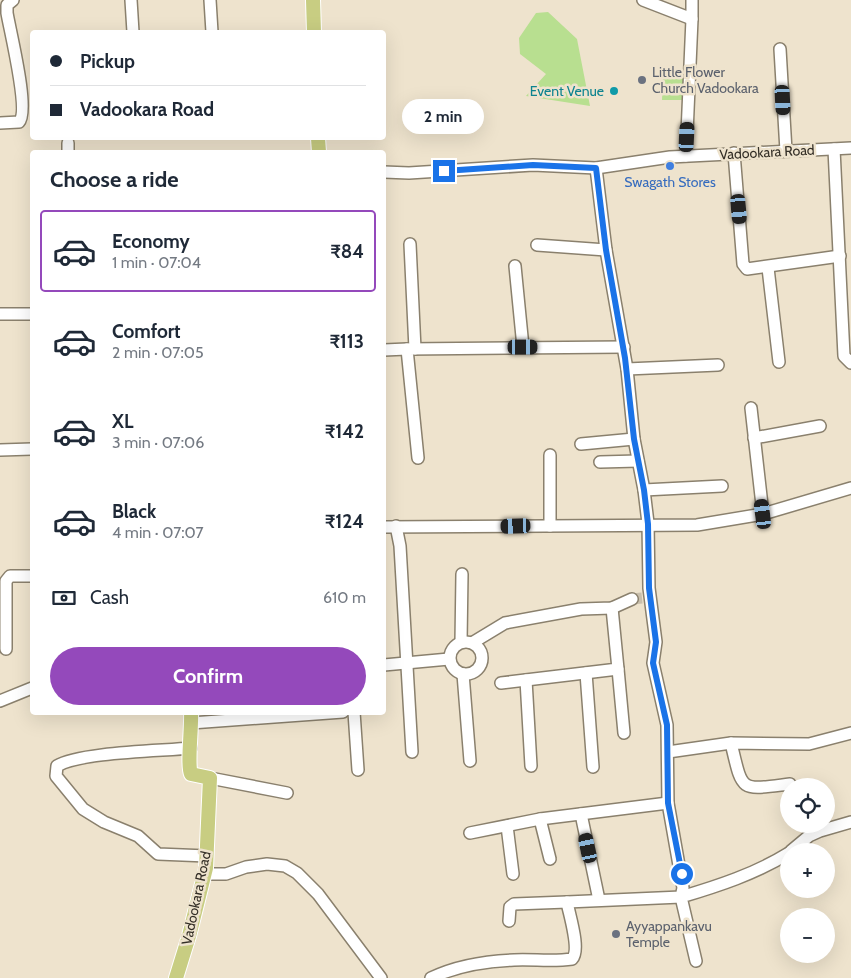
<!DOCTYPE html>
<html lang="en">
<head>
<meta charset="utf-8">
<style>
	:root { --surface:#fff; --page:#f6f6f7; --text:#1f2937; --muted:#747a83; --line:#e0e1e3; --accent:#9449bb }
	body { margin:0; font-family:Cabin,sans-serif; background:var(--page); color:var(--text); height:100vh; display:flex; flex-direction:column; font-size:19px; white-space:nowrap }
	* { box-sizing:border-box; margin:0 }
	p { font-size:16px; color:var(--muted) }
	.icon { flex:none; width:28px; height:28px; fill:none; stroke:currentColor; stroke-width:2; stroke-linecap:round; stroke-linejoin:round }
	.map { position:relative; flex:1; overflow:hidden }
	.drawer { position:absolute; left:30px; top:150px; width:356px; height:565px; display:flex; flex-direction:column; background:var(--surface); border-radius:5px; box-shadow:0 5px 20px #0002 }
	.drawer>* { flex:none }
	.guide { position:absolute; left:30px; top:30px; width:356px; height:110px; border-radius:5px; box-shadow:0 5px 20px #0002; display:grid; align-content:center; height:110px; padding:0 20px; background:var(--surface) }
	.controls { position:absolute; left:780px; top:778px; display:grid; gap:10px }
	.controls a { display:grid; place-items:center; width:55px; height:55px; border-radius:50%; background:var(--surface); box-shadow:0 5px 20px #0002; font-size:25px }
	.end { position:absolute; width:22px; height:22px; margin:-11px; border:6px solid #1a73e8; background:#fff; box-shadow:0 0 0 2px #fff }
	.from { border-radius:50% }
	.bubble { position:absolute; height:35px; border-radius:18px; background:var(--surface); box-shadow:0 5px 20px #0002; font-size:16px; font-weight:700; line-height:35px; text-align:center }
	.car { position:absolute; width:15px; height:30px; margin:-15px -8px; border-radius:6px; box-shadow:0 0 4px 1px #0007; background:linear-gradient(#222 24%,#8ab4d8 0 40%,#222 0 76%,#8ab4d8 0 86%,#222 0) }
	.guide b { display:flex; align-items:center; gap:18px; height:48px; font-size:19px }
	.guide b+b { border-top:1px solid var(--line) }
	.guide i { width:12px; height:12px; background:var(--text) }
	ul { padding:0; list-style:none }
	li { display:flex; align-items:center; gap:15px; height:82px; margin:0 10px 8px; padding:0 10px; border:2px solid transparent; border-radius:5px }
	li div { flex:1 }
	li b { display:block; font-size:19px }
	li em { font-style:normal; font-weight:700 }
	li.active { border-color:var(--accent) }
	li>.icon { width:45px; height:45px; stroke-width:1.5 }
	h2 { padding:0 20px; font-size:22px; line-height:60px }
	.pay { display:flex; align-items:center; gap:12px; height:55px; padding:0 20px; font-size:19px }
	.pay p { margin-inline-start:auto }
	.action { display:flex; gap:10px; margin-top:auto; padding:10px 20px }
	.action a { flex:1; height:58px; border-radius:30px; background:var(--accent); color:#fff; font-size:20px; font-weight:700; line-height:58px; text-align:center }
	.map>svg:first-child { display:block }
	.green { fill:#b8df90 }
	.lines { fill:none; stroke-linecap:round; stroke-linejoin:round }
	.minor-tunnel { stroke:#c9bfac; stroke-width:11; stroke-dasharray:11 5.5; stroke-linecap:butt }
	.minor-casing { stroke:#8a806d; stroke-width:14 }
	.major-casing { stroke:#fff; stroke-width:16 }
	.minor { stroke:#fff; stroke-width:11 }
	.major { stroke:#c8cd82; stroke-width:14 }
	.route { stroke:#1a73e8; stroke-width:6 }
	.worship-dot { fill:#6b7280; stroke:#eee3cd; stroke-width:2 }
	.culture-dot { fill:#0f9aa8; stroke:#eee3cd; stroke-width:2 }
	.shop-dot { fill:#3f7fe0; stroke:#eee3cd; stroke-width:2 }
	.labels { text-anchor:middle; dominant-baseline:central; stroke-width:5; stroke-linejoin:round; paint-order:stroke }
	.worship-label { font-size:14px; fill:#5b616d; stroke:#eee3cd; text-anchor:start }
	.culture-label { font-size:14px; fill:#0d838f; stroke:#eee3cd; text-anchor:end }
	.street-label { font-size:14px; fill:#342f27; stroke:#eee3cd }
	.shop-label { font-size:14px; fill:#366cbe; stroke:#eee3cd }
</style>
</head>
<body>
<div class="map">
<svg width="851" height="978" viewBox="0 0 851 978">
	<rect width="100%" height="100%" fill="#eee3cd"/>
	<g class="green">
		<polygon points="548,12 577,39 590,106 526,96 546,74 520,54 519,38 536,13"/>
		<polygon points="663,75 684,75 684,100 662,100"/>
	</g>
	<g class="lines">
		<polyline class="minor-tunnel" points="632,599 642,598"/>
		<g class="minor-casing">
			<g id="minor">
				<polyline points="131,0 133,32"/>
				<polyline points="210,0 212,32"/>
				<polyline points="643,0 692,19 692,0"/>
				<polyline points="780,49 786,151"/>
				<path d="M0,123L19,122C30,111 10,31 7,13V5L13,0"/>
				<polyline points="834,149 844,356 851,363"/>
				<polyline points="68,152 68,143"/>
				<polyline points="734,153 743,264 747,269 840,256"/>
				<polyline points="686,156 692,19"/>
				<polyline points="384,172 409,173 533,165 596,168 670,157 851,148"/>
				<polyline points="410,244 415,349"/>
				<polyline points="537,245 606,250"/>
				<polyline points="515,266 523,347"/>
				<polyline points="768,268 779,362"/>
				<polyline points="0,314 32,314"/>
				<polyline points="384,350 407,349"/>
				<polyline points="627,369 718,365"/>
				<polyline points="751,408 763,514"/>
				<polyline points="754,438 820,426"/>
				<polyline points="581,444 634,439"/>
				<polyline points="0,450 32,449"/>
				<polyline points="550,455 550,526"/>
				<polyline points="418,458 407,349 624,347"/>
				<polyline points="600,462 638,461"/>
				<polyline points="644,490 722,486"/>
				<polyline points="396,526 400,546 412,752"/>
				<polyline points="384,527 697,525 763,514 851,488"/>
				<circle cx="466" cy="658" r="16"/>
				<polyline points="461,642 462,574"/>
				<polyline points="472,643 505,623 581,609 612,608 632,599"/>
				<polyline points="6,649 6,581 10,576 32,576"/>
				<polyline points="384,665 449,659"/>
				<polyline points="618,669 624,733"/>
				<polyline points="586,673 593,767"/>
				<polyline points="463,674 470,761"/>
				<polyline points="526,680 531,766"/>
				<polyline points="501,683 618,669 612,608"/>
				<polyline points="0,701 32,688"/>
				<polyline points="354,712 358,770"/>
				<polyline points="191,723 343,712"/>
				<path d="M731,743C743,793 739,790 790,784"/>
				<path d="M191,748C162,751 79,752 57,766L56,776L83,809L104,822L138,836L158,854L207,856"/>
				<polyline points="668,752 731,743 809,744 851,733"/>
				<polyline points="210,778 287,793"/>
				<polyline points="581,814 599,900"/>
				<polyline points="540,819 550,859"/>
				<polyline points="507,826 513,874"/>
				<polyline points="470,833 540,819 668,803"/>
				<polyline points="791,851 809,836 820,831 851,822"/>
				<polyline points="204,874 226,874 246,867 267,864 285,866 297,873 318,894 381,978"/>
				<polyline points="509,921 510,907 514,904 567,902"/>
				<path d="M696,961L681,897C718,886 755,874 789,853"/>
				<path d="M431,978C456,966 486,961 514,960C533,959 553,962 572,959C581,950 569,914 567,902L681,897L683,888L668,803L667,725L653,663L656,642L649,588L648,523L644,490L634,439L627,369L606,250L596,168"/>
			</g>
		</g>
		<g class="major-casing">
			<g id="major">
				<polyline points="313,0 314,32"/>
				<polyline points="318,138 319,152"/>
				<path d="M176,978L189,936L206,868L210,778L191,774C187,764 192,727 191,712"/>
			</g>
		</g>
		<use href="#minor" class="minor"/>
		<use href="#major" class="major"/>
	</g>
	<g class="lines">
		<polyline class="route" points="444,171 533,165 596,168 606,250 625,358 634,439 644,490 648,524 649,588 656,642 653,663 667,725 668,803 682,874"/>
	</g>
	<g class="worship-dot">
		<circle cx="642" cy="80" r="5"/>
		<circle cx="616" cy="934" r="5"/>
	</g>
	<circle class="culture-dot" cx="614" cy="91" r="5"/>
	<circle class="shop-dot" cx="670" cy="166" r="5"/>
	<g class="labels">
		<g class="worship-label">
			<text x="652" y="72">Little Flower<tspan x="652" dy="16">Church Vadookara</tspan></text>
			<text x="626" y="926">Ayyappankavu<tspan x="626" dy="16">Temple</tspan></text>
		</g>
		<g class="culture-label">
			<text x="604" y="91">Event Venue</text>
		</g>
		<g class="street-label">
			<text transform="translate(767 152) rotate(-3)">Vadookara Road</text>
			<text transform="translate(196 898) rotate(-78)">Vadookara Road</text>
		</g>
		<g class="shop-label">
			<text x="670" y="182">Swagath Stores</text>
		</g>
	</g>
</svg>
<div class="controls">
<a><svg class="icon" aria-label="locate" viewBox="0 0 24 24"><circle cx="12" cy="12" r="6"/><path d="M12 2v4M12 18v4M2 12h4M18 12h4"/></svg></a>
<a>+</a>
<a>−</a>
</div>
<i class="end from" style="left:682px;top:874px"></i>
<i class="end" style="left:444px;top:171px"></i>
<div class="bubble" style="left:402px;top:99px;width:82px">2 min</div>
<i class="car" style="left:783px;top:100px;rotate:177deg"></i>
<i class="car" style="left:687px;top:137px;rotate:3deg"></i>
<i class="car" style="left:739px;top:209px;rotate:175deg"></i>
<i class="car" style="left:523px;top:347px;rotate:90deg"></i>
<i class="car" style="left:763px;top:514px;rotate:353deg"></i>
<i class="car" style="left:516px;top:526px;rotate:268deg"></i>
<i class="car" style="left:588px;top:848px;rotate:348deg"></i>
<div class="guide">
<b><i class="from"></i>Pickup</b>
<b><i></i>Vadookara Road</b>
</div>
<section class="drawer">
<h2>Choose a ride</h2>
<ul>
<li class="active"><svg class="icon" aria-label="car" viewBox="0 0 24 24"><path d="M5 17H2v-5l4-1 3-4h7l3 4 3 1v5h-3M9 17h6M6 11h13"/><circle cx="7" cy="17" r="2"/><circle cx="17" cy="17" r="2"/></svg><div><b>Economy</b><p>1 min · 07:04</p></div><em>₹84</em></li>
<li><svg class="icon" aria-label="car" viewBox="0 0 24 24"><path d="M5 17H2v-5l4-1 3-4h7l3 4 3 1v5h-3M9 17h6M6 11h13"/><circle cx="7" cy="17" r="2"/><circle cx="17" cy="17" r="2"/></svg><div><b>Comfort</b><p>2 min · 07:05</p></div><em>₹113</em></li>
<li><svg class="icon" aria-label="car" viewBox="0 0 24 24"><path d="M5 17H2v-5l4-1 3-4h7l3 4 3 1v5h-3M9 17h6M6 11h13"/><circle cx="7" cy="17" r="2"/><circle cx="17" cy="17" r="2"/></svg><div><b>XL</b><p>3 min · 07:06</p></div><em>₹142</em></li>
<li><svg class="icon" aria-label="car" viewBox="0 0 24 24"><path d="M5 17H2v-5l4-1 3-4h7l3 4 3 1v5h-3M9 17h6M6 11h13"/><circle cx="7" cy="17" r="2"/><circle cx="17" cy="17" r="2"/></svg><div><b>Black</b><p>4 min · 07:07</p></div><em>₹124</em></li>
</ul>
<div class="pay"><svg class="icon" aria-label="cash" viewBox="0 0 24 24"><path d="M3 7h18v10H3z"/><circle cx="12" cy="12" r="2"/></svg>Cash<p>610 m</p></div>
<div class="action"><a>Confirm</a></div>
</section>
</div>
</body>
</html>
